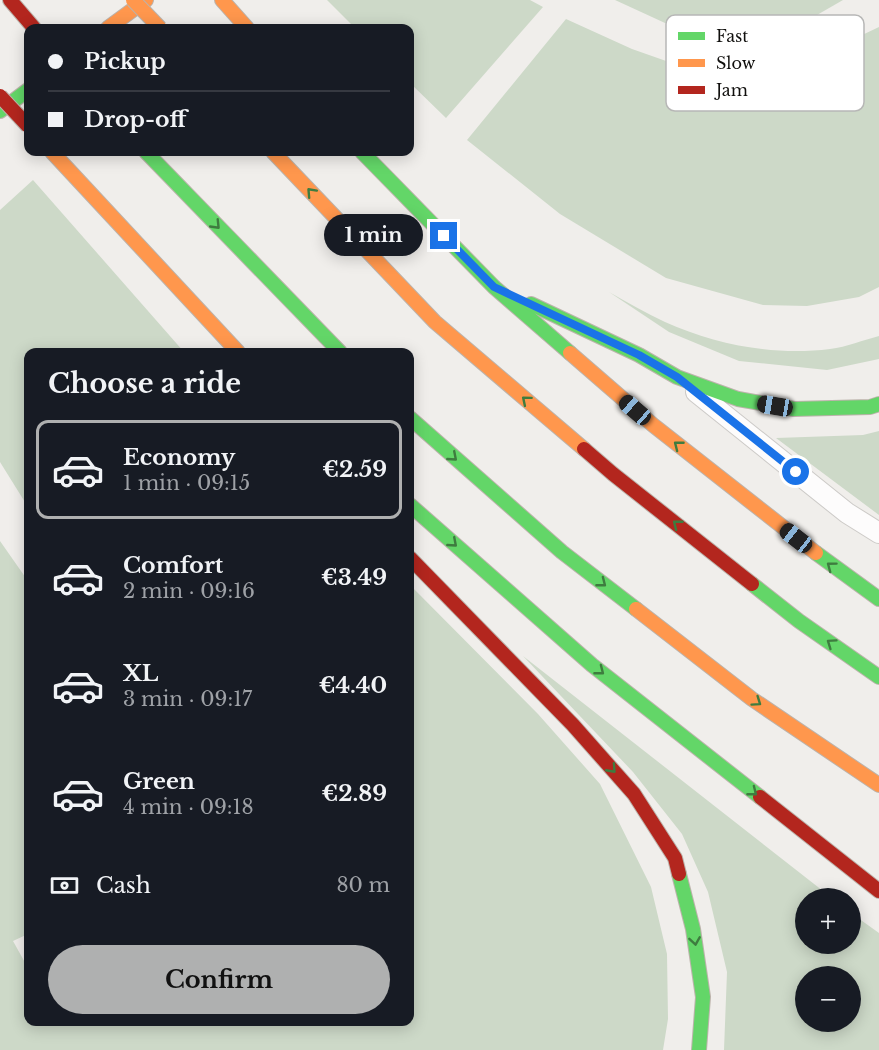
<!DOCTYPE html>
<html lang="en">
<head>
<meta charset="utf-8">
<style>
	:root { --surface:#171b24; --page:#242831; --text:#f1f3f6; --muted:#9ea1a6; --line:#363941; --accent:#afb0b0 }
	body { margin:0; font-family:"Libre Baskerville",serif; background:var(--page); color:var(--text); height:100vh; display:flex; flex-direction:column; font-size:22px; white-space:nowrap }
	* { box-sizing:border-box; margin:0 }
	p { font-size:20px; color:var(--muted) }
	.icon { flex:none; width:33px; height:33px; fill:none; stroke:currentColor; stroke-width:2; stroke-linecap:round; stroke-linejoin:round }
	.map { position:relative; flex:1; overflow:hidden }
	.drawer { position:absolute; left:24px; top:348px; width:390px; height:678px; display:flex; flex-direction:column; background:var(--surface); border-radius:12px; box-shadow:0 3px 15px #0003 }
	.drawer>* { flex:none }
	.guide { position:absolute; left:24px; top:24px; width:390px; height:132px; border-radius:12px; box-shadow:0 3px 15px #0003; display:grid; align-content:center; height:132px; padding:0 24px; background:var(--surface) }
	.fabs { position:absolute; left:795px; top:888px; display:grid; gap:12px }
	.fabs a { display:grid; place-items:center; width:66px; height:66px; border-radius:50%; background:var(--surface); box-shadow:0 3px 15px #0003; font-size:30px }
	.end { position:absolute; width:27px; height:27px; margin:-14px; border:8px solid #1a73e8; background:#fff; box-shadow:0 0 0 3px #fff }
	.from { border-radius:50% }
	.bubble { position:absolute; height:42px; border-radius:21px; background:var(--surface); box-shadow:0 3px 15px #0003; font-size:20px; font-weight:700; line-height:42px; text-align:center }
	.car { position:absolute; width:18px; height:36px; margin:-18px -9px; border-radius:8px; box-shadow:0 0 4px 2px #0007; background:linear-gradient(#222 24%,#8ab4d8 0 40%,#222 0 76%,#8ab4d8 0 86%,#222 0) }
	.guide b { display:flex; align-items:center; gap:21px; height:57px; font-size:22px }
	.guide b+b { border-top:2px solid var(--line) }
	.guide i { width:15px; height:15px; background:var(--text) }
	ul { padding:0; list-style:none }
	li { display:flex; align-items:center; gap:18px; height:99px; margin:0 12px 9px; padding:0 12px; border:3px solid transparent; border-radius:12px }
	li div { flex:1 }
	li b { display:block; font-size:22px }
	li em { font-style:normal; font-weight:700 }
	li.current { border-color:var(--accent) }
	li>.icon { width:54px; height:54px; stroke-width:1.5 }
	h2 { padding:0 24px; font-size:27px; line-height:72px }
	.pay { display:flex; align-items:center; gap:15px; height:66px; padding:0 24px; font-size:22px }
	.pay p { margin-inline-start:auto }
	.button { display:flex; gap:12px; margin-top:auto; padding:12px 24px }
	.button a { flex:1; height:69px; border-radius:36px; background:var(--accent); color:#111; font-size:24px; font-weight:700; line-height:69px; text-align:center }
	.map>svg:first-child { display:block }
	.green { fill:#cdd9c8; fill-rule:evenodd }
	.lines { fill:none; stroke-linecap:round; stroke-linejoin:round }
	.lane-casing { stroke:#cccac7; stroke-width:22 }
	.fast-casing { stroke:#bcb3ab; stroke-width:16 }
	.slow-casing { stroke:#bcb3ab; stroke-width:16 }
	.jam-casing { stroke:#bcb3ab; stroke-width:16 }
	.lane { stroke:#fdfcfc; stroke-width:20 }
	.fast { stroke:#63d668; stroke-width:14 }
	.slow { stroke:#ff974d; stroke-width:14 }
	.jam { stroke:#b3261e; stroke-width:14 }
	.slow-bridge-casing { stroke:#bcb3ab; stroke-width:16; stroke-linecap:butt }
	.jam-bridge-casing { stroke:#bcb3ab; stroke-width:16; stroke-linecap:butt }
	.slow-bridge { stroke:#ff974d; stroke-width:14 }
	.jam-bridge { stroke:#b3261e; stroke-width:14 }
	.oneway { stroke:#3e7c3f }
	.route { stroke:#1a73e8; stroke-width:8 }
	.key { fill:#fff; stroke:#b7b7b6; stroke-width:1.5 }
	.key-label { font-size:16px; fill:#100f0d }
</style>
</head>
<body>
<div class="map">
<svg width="879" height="1050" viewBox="0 0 879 1050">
	<rect width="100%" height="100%" fill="#f0eeeb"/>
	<g class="green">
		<polygon points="327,0 530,0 543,7 446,118 410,83 410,28 355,28"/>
		<polygon points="615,0 843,0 817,15 756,30 706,32 665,23"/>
		<polygon points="566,19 632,49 686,68 747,70 820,55 879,27 879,287 859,297 807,306 763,305 666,278 560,214 467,140"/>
		<polygon points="33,180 184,352 28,352 28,507 0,462 0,210"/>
		<path d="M609,292C627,302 646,313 665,322C716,345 775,356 830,349C847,347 863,340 879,336V359L827,370L739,361L669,332Z"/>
		<polygon points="879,431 879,515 776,438 863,435"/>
		<polygon points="0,541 28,581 28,934 13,941 28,968 28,1022 410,1022 410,585 538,714 600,784 651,887 667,954 668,1019 663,1050 0,1050"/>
		<path d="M523,656L832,898H806V944H850L851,913L879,933V1050H724L727,972L708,892L682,834L633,772ZM806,976H850V1022H806Z"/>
	</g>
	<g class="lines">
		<g class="lane-casing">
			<polyline id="lane" points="696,392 847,513 879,533"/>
		</g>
		<g class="fast-casing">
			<g id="fast">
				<polyline points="0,111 28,90"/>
				<polyline points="146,152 340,352"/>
				<polyline points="362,152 494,287 570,353"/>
				<polyline points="531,304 639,355 677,377 738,399 794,409 870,407 879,404"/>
				<polyline points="410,418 562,552 636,609"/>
				<polyline points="410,505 592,665 760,797"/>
				<polyline points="816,553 879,599"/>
				<polyline points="752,584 799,621 879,677"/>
				<polyline points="679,874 693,929 703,997 699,1050"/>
			</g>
		</g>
		<g class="slow-casing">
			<g id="slow">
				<polyline points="222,0 247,28"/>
				<polyline points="108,28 146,0"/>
				<polyline points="52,152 238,352"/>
				<polyline points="273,152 435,322 584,449"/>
				<polyline points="570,353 653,425 816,553"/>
				<polyline points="636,609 752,699 879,785"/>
			</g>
		</g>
		<g class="jam-casing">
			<g id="jam">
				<polyline points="10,0 34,28"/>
				<polyline points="584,449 613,474 752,584"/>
				<polyline points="410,558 573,725 634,794 675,858 679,874"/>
				<polyline points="760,797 879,891"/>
			</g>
		</g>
		<use href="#lane" class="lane"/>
		<use href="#fast" class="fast"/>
		<use href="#slow" class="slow"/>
		<use href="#jam" class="jam"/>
		<g class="slow-bridge-casing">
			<polyline id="slow-bridge" points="133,0 160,28"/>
		</g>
		<g class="jam-bridge-casing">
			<polyline id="jam-bridge" points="0,96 28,126"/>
		</g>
		<use href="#slow-bridge" class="slow-bridge"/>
		<use href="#jam-bridge" class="jam-bridge"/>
	</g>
	<defs><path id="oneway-chevron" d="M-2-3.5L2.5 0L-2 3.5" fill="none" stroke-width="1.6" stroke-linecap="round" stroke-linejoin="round" transform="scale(1.5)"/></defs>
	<g class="oneway">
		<use href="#oneway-chevron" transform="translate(311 192) rotate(-133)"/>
		<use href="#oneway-chevron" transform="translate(216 225) rotate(46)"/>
		<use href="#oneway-chevron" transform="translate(526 400) rotate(-140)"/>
		<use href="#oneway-chevron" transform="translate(678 445) rotate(-142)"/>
		<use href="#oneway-chevron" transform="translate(453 457) rotate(41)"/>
		<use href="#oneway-chevron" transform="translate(677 524) rotate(-142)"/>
		<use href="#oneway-chevron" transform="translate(453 543) rotate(41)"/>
		<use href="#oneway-chevron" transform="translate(831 566) rotate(-143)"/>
		<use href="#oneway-chevron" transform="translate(602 583) rotate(38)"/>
		<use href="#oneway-chevron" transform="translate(831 643) rotate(-145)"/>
		<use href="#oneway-chevron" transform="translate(600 671) rotate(38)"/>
		<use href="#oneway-chevron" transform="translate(757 702) rotate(35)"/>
		<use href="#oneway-chevron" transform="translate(612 769) rotate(48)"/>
		<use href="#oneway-chevron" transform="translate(753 792) rotate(38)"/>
		<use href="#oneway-chevron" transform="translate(695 941) rotate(81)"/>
	</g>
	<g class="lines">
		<polyline class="route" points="444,236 494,287 639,355 677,377 796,472"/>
	</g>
	<rect x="666" y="15" width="198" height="96" rx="9" class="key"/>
	<rect x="678" y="32" width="27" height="8" fill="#63d668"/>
	<rect x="678" y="59" width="27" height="8" fill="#ff974d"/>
	<rect x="678" y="86" width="27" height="8" fill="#b3261e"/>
	<g class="key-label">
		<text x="716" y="42">Fast</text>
		<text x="716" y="69">Slow</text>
		<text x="716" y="96">Jam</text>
	</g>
</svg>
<div class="fabs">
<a>+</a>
<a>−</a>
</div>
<i class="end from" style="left:796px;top:472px"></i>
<i class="end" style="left:444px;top:236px"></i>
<div class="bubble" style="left:324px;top:214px;width:99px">1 min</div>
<i class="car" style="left:775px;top:406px;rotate:280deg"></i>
<i class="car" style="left:635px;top:410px;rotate:311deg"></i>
<i class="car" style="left:796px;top:538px;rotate:308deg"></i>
<div class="guide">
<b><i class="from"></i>Pickup</b>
<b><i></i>Drop-off</b>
</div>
<section class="drawer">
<h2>Choose a ride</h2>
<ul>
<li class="current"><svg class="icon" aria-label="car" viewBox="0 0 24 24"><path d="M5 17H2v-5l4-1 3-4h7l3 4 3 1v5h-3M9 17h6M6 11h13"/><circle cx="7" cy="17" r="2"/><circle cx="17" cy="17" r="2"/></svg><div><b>Economy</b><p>1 min · 09:15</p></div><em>€2.59</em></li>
<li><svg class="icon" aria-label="car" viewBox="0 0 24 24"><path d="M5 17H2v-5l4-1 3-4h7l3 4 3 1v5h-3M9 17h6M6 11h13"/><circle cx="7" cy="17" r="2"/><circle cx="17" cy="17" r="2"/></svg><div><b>Comfort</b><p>2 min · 09:16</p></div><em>€3.49</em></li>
<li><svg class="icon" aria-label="car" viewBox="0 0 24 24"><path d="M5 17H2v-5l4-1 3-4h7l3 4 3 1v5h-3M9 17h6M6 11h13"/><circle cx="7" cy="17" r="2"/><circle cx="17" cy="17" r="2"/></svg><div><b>XL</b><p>3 min · 09:17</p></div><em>€4.40</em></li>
<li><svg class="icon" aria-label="car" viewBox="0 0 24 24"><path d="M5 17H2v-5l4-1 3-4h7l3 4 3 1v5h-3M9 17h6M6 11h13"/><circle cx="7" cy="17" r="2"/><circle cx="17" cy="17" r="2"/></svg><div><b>Green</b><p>4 min · 09:18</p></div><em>€2.89</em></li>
</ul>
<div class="pay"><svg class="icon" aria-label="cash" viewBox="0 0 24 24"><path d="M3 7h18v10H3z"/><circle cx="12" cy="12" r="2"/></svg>Cash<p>80 m</p></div>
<div class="button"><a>Confirm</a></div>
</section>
</div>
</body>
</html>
